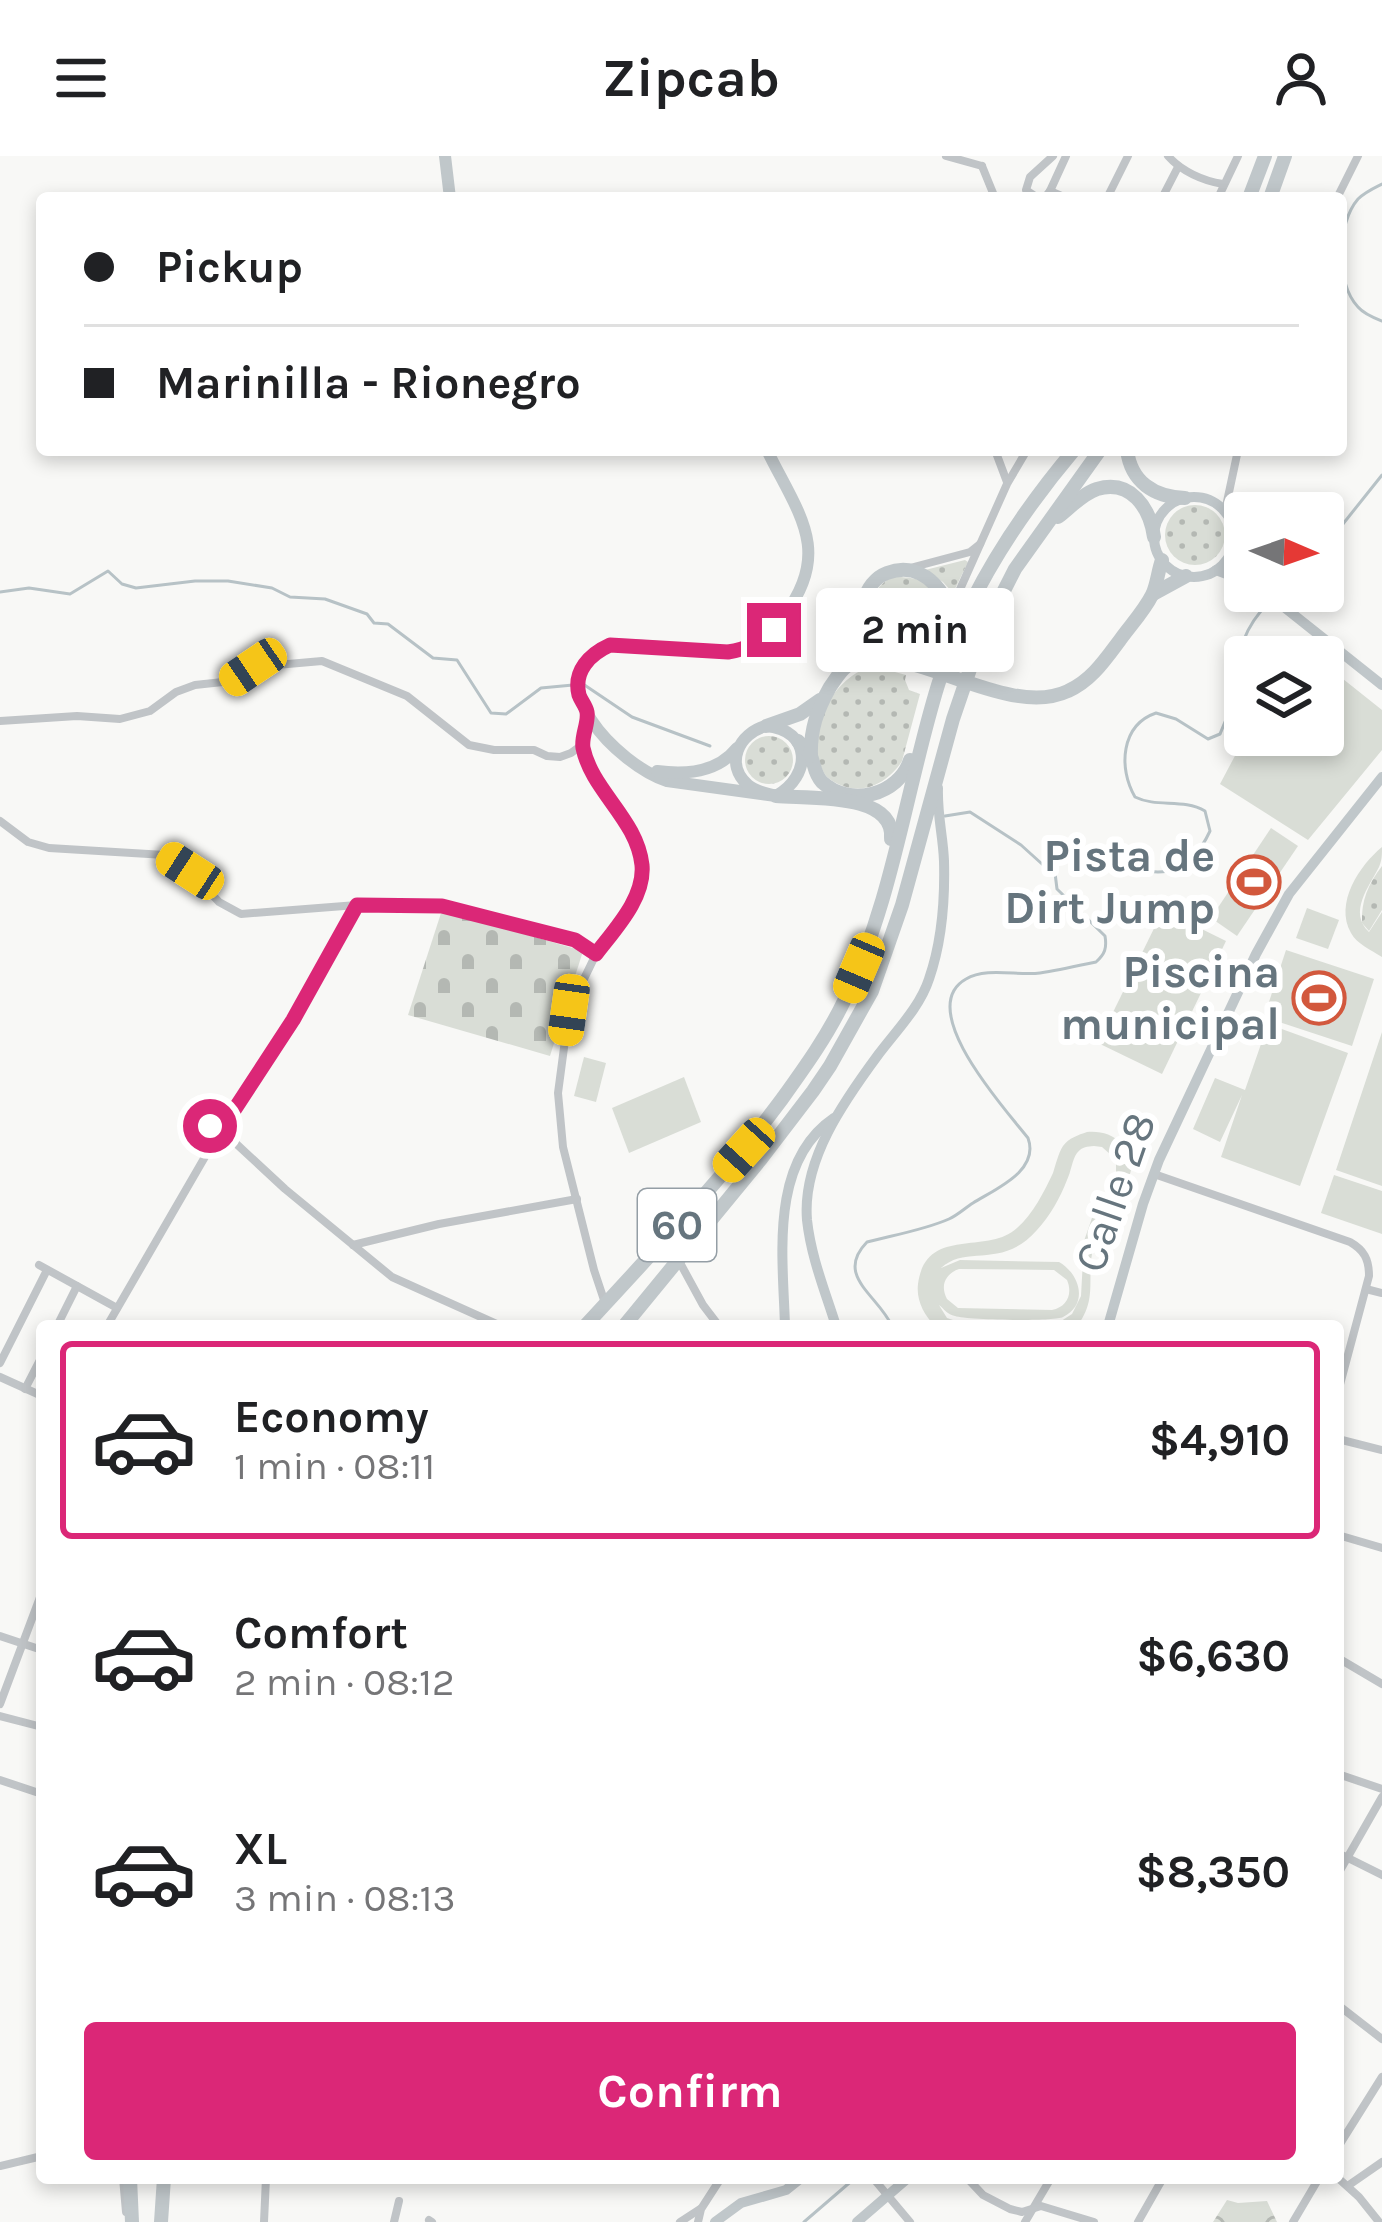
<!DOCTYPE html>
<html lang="en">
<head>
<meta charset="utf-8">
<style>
	:root { --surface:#fff; --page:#f2f2f2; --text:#202124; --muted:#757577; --line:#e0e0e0; --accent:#db2777 }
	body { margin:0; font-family:Karla,sans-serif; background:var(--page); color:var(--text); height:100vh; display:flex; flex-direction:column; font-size:45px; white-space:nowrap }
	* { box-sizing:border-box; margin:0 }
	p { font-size:39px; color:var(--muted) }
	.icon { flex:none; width:66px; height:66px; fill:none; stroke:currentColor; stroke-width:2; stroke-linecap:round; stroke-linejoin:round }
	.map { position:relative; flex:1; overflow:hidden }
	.panel { position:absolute; left:36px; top:1164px; width:1308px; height:864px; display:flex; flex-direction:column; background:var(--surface); border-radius:12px; box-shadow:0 6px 18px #0003 }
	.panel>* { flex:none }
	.guide { position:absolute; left:36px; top:36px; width:1311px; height:264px; border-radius:12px; box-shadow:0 6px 18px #0003; display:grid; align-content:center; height:264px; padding:0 48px; background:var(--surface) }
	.needle { width:78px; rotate:92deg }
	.buttons { position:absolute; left:1224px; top:336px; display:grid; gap:24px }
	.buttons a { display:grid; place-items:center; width:120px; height:120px; border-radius:12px; background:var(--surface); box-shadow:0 6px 18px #0003; font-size:60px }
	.end { position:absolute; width:54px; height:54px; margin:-27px; border:15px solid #db2777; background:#fff; box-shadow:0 0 0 6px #fff }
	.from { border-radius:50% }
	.bubble { position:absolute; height:84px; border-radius:12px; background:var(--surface); box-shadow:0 6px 18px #0003; font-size:39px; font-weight:700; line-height:84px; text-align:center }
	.car { position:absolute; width:36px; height:72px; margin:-36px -18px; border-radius:15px; box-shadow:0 0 9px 3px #0007; background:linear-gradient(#f5c518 24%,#345 0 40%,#f5c518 0 76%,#345 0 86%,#f5c518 0) }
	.guide b { display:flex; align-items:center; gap:42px; height:114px; font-size:45px }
	.guide b+b { border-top:3px solid var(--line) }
	.guide i { width:30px; height:30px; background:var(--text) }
	ul { padding:21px 0 0; list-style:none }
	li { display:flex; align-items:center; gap:36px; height:198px; margin:0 24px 18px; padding:0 24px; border:6px solid transparent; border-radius:12px }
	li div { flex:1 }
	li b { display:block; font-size:45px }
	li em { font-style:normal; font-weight:700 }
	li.selected { border-color:var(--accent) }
	li>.icon { width:108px; height:108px; stroke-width:1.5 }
	.action { display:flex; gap:24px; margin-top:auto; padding:24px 48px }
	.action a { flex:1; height:138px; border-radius:12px; background:var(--accent); color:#fff; font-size:48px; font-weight:700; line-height:138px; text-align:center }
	header { display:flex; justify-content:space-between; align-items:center; height:156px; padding:0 48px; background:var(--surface); font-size:54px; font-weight:700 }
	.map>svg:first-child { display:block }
	.grass { fill:url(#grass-dots) }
	.forest { fill:url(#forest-crowns) }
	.cemetery { fill:url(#cemetery-stones) }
	.garden { fill:#d9ddd6; fill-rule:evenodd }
	.water { fill:url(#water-waves) }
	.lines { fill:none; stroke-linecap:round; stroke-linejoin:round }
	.stream { stroke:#b7c2c6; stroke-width:3 }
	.street { stroke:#c0c4c7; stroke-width:8 }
	.secondary { stroke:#c0c7ca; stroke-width:10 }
	.primary { stroke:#c0c7ca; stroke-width:12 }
	.highway { stroke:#c0c7ca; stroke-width:14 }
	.route { stroke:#db2777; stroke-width:15 }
	.labels { text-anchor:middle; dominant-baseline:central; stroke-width:12; stroke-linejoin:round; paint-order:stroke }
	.shield { fill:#fff; stroke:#949ea5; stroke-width:3 }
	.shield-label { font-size:42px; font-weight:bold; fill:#66757e }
	.poi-label { font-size:45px; font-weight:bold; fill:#66757e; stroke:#fff; text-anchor:end }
	.street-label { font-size:45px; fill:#66757e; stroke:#fff }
</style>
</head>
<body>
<header><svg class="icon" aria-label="menu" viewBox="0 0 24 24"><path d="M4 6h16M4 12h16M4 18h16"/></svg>Zipcab<svg class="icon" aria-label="person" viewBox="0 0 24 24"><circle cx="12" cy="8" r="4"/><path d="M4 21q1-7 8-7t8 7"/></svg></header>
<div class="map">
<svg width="1382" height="2066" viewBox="0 0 1382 2066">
	<defs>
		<pattern id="grass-dots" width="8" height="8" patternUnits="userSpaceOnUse" patternTransform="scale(3)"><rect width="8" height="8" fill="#d9ddd6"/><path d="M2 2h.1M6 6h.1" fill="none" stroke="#b4b8b3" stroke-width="1.8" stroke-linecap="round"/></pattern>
		<pattern id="forest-crowns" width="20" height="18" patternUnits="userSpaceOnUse" patternTransform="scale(3)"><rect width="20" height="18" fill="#d9ddd6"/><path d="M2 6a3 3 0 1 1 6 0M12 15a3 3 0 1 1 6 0" fill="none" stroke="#b4b8b3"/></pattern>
		<pattern id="cemetery-stones" width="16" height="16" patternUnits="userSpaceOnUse" patternTransform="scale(3)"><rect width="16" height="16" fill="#d9ddd6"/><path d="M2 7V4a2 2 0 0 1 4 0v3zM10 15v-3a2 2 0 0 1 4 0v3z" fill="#b4b8b3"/></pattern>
		<pattern id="water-waves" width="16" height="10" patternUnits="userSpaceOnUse" patternTransform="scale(3)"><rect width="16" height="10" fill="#b7c2c6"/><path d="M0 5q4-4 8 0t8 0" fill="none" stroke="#99a2a6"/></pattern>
	</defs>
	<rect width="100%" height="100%" fill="#f8f8f6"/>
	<g class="grass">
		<circle cx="1195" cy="379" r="30"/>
		<polygon points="965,404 968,406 953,437 943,426 925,414"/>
		<path d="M892,421C947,419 946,453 933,493L921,488L912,501C902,499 891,497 883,490C859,470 866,435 892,421Z"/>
		<path d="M873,510L906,519L905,524L909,534L920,538L902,605C888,627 863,640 838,628C832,625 827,622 824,617C801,578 833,520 873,510Z"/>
		<circle cx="769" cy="604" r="24"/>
		<path d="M1382,710V754L1369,775L1362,767C1361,745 1368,728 1382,710Z"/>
	</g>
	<polygon class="forest" points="1227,2044 1238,2047 1267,2045 1277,2066 1213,2066"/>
	<polygon class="cemetery" points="442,754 583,795 550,900 408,859"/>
	<g class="garden">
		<polygon points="1328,511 1382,554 1382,594 1308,684 1220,628 1246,579 1323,579 1323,517"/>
		<polygon points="1271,672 1298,690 1237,780 1211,762"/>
		<path d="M1382,691C1382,699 1382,704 1379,711C1369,731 1348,756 1369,776L1382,756V801C1371,794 1357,788 1351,777C1334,747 1360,709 1382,691Z"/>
		<polygon points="1307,752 1339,764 1328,793 1296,782"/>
		<polygon points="1163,754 1226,785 1162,918 1098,887"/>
		<polygon points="1286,794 1374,823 1352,890 1264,861"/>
		<polygon points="1268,868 1348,897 1300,1030 1221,1001 1242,939 1220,986 1193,973 1215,922 1245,934"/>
		<polygon points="1382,876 1382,1030 1336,1014"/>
		<polygon points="584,901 606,907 596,946 574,940"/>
		<polygon points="684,921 701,966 629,997 612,952"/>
		<path d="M1087,976C1101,975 1112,978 1122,988C1145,1010 1121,1034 1109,1054C1102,1065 1097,1077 1094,1089C1085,1120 1099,1142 1077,1170H935C924,1159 916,1144 918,1128C926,1069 987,1100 1017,1072C1033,1058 1044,1036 1053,1017C1056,1008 1058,998 1063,990C1069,982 1078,979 1087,976ZM1094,990L1102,991L1111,999L1116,1007V1016L1114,1025L1094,1056L1084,1085L1081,1140L1072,1158L1058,1167L965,1168L947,1162L939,1149C945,1154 947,1158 955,1160C967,1164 1053,1166 1063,1161C1089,1148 1080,1118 1059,1106L960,1104L941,1112C967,1088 1002,1114 1037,1074C1050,1060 1060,1042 1067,1024C1071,1016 1072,1004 1077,997C1083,990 1087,991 1094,990ZM959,1113L1054,1114L1067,1124C1073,1138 1067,1151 1052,1154L958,1152L947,1143C940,1130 945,1118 959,1113Z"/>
		<polygon points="1334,1019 1382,1035 1382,1078 1321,1057"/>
	</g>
	<polygon class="water" points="1311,827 1346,837 1341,855 1306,844"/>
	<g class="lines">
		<g class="stream">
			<path d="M1382,28C1374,32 1365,36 1358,43C1337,67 1335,127 1358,151C1364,158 1374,162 1382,165"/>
			<polyline points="1323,393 1382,319"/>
			<polyline points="0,436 29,432 70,438 108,415 122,428 136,432 195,425 228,425 272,432 290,441 325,443 367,458 374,467 388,468 433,502 457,504 491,557 506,558 541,532 573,529"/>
			<polyline points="583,528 632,561 710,590"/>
			<polyline points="945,660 970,656 1021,689 1052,717"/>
			<path d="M892,1170C878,1139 834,1120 867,1086C894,1079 924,1074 949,1063C958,1059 965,1052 973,1047C995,1033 1040,1015 1028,982C1007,955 913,853 966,823C986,811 1018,820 1040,817C1059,814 1077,810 1096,806C1105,798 1107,792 1105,780L1057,733L1054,709L1067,697C1125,701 1176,749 1210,675L1205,655C1183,642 1157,652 1135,641C1118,612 1121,569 1156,557L1176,563L1208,583L1220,578C1244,528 1224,491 1270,445"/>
			<polyline points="804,2066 855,2022"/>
		</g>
		<g class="street">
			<polyline points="946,0 982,10"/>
			<polyline points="1053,0 1030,21 1026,34 1038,42 1046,40 1050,35 1066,42"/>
			<path d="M1168,0C1181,15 1203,25 1223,28"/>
			<polyline points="982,10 995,42"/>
			<polyline points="1050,35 1066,0"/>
			<polyline points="1107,42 1128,0"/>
			<polyline points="1162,42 1178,11"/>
			<polyline points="1218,42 1238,0"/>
			<polyline points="1337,42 1358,0"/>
			<polyline points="995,294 1007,326"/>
			<polyline points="1225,355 1238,294"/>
			<polyline points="910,412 970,396 980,388"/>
			<polyline points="955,456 957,440 1007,328 1027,294"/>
			<polyline points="587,562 582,589 591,611 634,680 642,710 639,735 596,798 569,854 558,937 563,991 594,1114 605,1147"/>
			<polyline points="0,565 77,560 120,563 150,555 176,536 195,529 232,525 253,511 322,505 407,540 469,589 494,594 534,594 547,600 560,601 571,597 582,589"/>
			<polyline points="0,665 28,686 49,692 165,699 190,715 219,746 241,758 357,749 442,750 575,784 596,798"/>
			<circle cx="219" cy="978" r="11"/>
			<polyline points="225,968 293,864 356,751"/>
			<polyline points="230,982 285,1033 392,1121 501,1170"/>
			<path d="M1154,1018L1350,1086C1364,1094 1369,1103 1369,1120L1338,1236"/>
			<polyline points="353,1089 439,1068 577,1043"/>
			<polyline points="679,1105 703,1149 719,1170"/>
			<polyline points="39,1109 117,1152"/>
			<polyline points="1366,1133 1382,1137"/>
			<polyline points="57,1170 77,1130"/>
			<polyline points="107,1170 213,987"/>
			<polyline points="0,1207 47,1114"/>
			<polyline points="0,1221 42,1240"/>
			<polyline points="25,1233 42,1200"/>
			<polyline points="1338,1283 1382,1294"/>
			<polyline points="1338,1379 1382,1392"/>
			<polyline points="0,1480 42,1494"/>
			<polyline points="1338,1502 1382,1528"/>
			<polyline points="0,1548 42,1436"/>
			<polyline points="0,1560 42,1571"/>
			<polyline points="1338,1618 1382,1633"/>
			<polyline points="0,1624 42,1638"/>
			<polyline points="1338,1697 1382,1719"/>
			<polyline points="1338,1718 1382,1641"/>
			<polyline points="1338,1849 1382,1883"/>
			<polyline points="1338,1991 1382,1921"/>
			<polyline points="0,2010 42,2000"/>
			<polyline points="123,2022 126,2056"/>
			<polyline points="873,2022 910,2066"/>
			<polyline points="967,2022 983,2039 1010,2053 1022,2056 1041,2050 1094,2066"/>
			<polyline points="1338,2022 1359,2041 1379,2066"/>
			<polyline points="1349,2029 1382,2006"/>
			<polyline points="429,2064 432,2066"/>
			<polyline points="264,2066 266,2022"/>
			<polyline points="394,2066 399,2045"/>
			<polyline points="680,2066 700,2053"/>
			<polyline points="698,2066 701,2053 721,2022"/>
			<polyline points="1025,2066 1051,2022"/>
			<polyline points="1138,2066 1163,2022"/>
			<polyline points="1293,2066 1319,2022"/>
		</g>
		<g class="secondary">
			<circle cx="1194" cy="381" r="40"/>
			<polyline points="1232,392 1245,415"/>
			<polyline points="1216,414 1245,425"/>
			<polyline points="1264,435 1382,529"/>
			<path d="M785,1170C783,1101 769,1006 834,962"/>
			<path d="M836,1170C825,1135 811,1101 807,1064C802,1004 844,945 878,899C896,875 920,851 929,823C942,786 945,743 944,705C943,679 937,659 938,632"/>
			<polyline points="1108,1170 1143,1048 1159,1004 1256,798 1289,738 1382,621"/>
			<polyline points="715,2066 741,2047 786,2034 801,2022"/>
			<polyline points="857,2066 908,2022"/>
		</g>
		<g class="primary">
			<polyline points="445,0 450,42"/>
			<path d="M767,294C797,356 833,394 785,458C772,477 757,493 733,495C693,499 651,486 610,489C532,524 619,609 667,625L776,640"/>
			<path d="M766,570C812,574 812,620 776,640C766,637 756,636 748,629C724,608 739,577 766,570Z"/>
			<path d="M657,615C686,619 718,616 737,592"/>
		</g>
		<g class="highway">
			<polyline points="1249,42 1265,0"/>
			<polyline points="1270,42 1285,0"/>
			<path d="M1127,294C1131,326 1154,341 1185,342"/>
			<path d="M1058,361C1070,352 1082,338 1097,333C1131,323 1150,352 1154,381"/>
			<polyline points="1153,438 1186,420"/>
			<path d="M891,500C883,495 874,490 869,482C855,462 863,426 887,417C926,402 955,444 952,477"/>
			<polyline points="766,570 800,558 820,544"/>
			<path d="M798,585C801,589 809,595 811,600C815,610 814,617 822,626C850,652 899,639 910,604"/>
			<path d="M811,600C810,574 817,554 830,531C835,524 840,515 847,510C894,474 1003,566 1068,535C1091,525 1105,504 1120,484C1130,470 1144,455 1152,439C1157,429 1158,415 1162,404"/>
			<path d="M776,640C808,643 896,636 891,683"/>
			<path d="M585,1170C653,1096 722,1024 782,943C805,911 828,879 845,843C893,744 906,633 938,529C965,441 1015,364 1074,294"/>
			<polyline points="624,1170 761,1003 813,935 830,910 872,835 902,749 953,563 982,478 1015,413 1100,294"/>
			<polyline points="130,2022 132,2066"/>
			<polyline points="161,2066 164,2022"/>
		</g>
	</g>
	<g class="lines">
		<path class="route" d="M210,970L217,966L225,968L293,864L357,749L442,750L575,784L596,798C615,773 645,742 642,709C637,663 592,635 583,592C581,580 589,567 587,556C586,550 581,545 579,539C573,515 590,498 610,489L728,496C748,493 759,486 774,474"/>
	</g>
	<defs>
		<g id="stadium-ring" transform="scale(2.7)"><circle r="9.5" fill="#fff" stroke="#d2583d" stroke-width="1.5"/><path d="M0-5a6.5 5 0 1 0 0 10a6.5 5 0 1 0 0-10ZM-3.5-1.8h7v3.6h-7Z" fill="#d2583d"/></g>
	</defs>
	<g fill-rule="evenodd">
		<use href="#stadium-ring" x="1254" y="726"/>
		<use href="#stadium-ring" x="1319" y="842"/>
	</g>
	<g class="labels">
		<rect class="shield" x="638" y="1033" width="78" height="72" rx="9"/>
		<g class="shield-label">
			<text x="677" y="1069">60</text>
		</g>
		<g class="poi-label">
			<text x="1215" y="700">Pista de<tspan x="1215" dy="52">Dirt Jump</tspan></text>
			<text x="1280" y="816">Piscina<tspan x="1280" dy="52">municipal</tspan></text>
		</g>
		<g class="street-label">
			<text transform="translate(1115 1036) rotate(-71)">Calle 28</text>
		</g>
	</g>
</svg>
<div class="buttons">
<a><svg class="needle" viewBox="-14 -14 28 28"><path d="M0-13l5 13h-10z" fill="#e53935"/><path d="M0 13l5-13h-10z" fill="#757577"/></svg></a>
<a><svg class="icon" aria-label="layers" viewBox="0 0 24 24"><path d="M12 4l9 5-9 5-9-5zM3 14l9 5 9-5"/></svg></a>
</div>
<i class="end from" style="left:210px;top:970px"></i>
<i class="end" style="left:774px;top:474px"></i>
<div class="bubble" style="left:816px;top:432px;width:198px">2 min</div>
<i class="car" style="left:253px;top:511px;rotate:236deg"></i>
<i class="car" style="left:190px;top:715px;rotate:303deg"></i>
<i class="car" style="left:859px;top:812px;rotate:203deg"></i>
<i class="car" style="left:569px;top:854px;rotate:188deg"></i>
<i class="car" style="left:744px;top:994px;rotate:222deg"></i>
<div class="guide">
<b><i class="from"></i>Pickup</b>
<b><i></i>Marinilla - Rionegro</b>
</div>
<section class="panel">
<ul>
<li class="selected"><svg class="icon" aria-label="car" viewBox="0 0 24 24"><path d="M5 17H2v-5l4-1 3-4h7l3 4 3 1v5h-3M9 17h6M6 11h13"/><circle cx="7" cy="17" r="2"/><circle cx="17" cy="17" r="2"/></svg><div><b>Economy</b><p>1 min · 08:11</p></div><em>$4,910</em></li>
<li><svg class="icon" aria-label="car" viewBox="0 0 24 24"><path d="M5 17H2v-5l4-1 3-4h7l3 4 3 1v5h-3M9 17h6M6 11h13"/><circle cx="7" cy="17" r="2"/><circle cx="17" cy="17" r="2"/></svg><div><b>Comfort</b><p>2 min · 08:12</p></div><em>$6,630</em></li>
<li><svg class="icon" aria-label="car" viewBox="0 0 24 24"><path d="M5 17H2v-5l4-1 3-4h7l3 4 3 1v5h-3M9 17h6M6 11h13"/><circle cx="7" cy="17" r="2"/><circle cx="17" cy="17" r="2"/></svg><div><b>XL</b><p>3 min · 08:13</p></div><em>$8,350</em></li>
</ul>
<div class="action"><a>Confirm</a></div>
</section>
</div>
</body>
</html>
